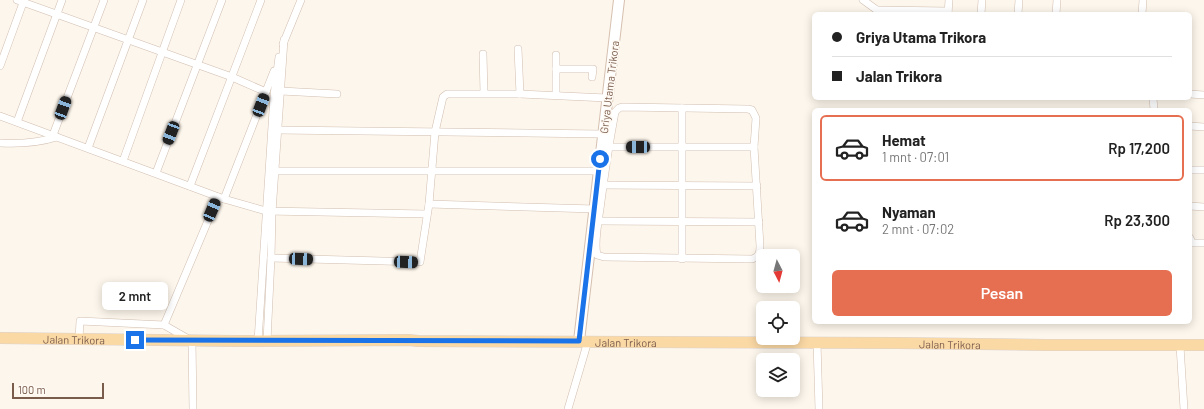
<!DOCTYPE html>
<html lang="id">
<head>
<meta charset="utf-8">
<style>
	:root { --surface:#fff; --page:#f6f6f6; --text:#222; --muted:#767676; --line:#e0e0e0; --accent:#e76f51 }
	body { margin:0; font-family:Barlow,sans-serif; background:var(--page); color:var(--text); height:100vh; display:flex; flex-direction:column; font-size:15px; white-space:nowrap }
	* { box-sizing:border-box; margin:0 }
	p { font-size:13px; color:var(--muted) }
	.icon { flex:none; width:22px; height:22px; fill:none; stroke:currentColor; stroke-width:2; stroke-linecap:round; stroke-linejoin:round }
	.map { position:relative; flex:1; overflow:hidden }
	.panel { position:absolute; left:812px; top:108px; width:380px; height:216px; display:flex; flex-direction:column; background:var(--surface); border-radius:6px; box-shadow:0 2px 10px #0003 }
	.panel>* { flex:none }
	.top-card { position:absolute; left:812px; top:12px; width:380px; height:88px; border-radius:6px; box-shadow:0 2px 10px #0003; display:grid; align-content:center; height:88px; padding:0 20px; background:var(--surface) }
	.needle { width:26px; rotate:174deg }
	.buttons { position:absolute; left:756px; top:249px; display:grid; gap:8px }
	.buttons a { display:grid; place-items:center; width:44px; height:44px; border-radius:6px; background:var(--surface); box-shadow:0 2px 10px #0003; font-size:20px }
	.scale { position:absolute; left:12px; bottom:10px; width:92px; box-sizing:border-box; padding-left:4px; border:2px solid #7a5c4d; border-top:0; font-size:11px; line-height:14px; white-space:nowrap; color:#7a5c4d; -webkit-text-stroke:3px #fffaf3; paint-order:stroke }
	.end { position:absolute; width:18px; height:18px; margin:-9px; border:5px solid #1a73e8; background:#fff; box-shadow:0 0 0 2px #fff }
	.from { border-radius:50% }
	.bubble { position:absolute; height:28px; border-radius:6px; background:var(--surface); box-shadow:0 2px 10px #0003; font-size:13px; font-weight:600; line-height:28px; text-align:center }
	.car { position:absolute; width:12px; height:24px; margin:-12px -6px; border-radius:5px; box-shadow:0 0 3px 1px #0007; background:linear-gradient(#222 24%,#8ab4d8 0 40%,#222 0 76%,#8ab4d8 0 86%,#222 0) }
	.top-card b { display:flex; align-items:center; gap:14px; height:38px; font-size:15px }
	.top-card b+b { border-top:1px solid var(--line) }
	.top-card i { width:10px; height:10px; background:var(--text) }
	ul { padding:7px 0 0; list-style:none }
	li { display:flex; align-items:center; gap:12px; height:66px; margin:0 8px 6px; padding:0 12px; border:2px solid transparent; border-radius:6px }
	li div { flex:1 }
	li b { display:block; font-size:15px }
	li em { font-style:normal; font-weight:600 }
	li.on { border-color:var(--accent) }
	li>.icon { width:36px; height:36px; stroke-width:1.5 }
	.button { display:flex; gap:8px; margin-top:auto; padding:8px 20px }
	.button a { flex:1; height:46px; border-radius:6px; background:var(--accent); color:#fff; font-size:16px; font-weight:600; line-height:46px; text-align:center }
	.map>svg:first-child { display:block }
	.lines { fill:none; stroke-linecap:round; stroke-linejoin:round }
	.street-casing { stroke:#d1beb0; stroke-width:8 }
	.secondary-casing { stroke:#d6c0b0; stroke-width:12 }
	.primary-casing { stroke:#dad1cd; stroke-width:12 }
	.street { stroke:#fff; stroke-width:7 }
	.secondary { stroke:#fff; stroke-width:10 }
	.primary { stroke:#fbd9a5; stroke-width:11 }
	.route { stroke:#1a73e8; stroke-width:5 }
	.labels { text-anchor:middle; dominant-baseline:central; stroke-width:3; stroke-linejoin:round; paint-order:stroke }
	.street-label { font-size:11px; fill:#7a5c4d; stroke:#fffaf3 }
</style>
</head>
<body>
<div class="map">
<svg width="1204" height="409" viewBox="0 0 1204 409">
	<rect width="100%" height="100%" fill="#fdf6ec"/>
	<g class="lines">
		<g class="street-casing">
			<g id="street">
				<polyline points="17,0 232,77 266,92"/>
				<polyline points="863,0 881,13"/>
				<polyline points="878,10 948,11"/>
				<polyline points="948,14 949,0"/>
				<polyline points="981,14 982,0"/>
				<polyline points="1018,14 1019,0"/>
				<polyline points="1056,14 1057,0"/>
				<polyline points="1142,14 1143,0"/>
				<polyline points="283,44 301,0"/>
				<polyline points="518,49 520,94"/>
				<polyline points="483,54 484,93"/>
				<polyline points="0,66 24,0"/>
				<polyline points="556,69 593,69 592,77"/>
				<polyline points="281,91 337,94"/>
				<polyline points="1190,94 1204,95"/>
				<polyline points="556,95 556,55"/>
				<polyline points="1153,98 1154,110"/>
				<path d="M622,107L748,109L752,110L756,118L754,147L760,246C760,253 759,257 752,259L604,257L597,255C594,243 598,222 600,209C604,177 609,144 615,112L619,108Z"/>
				<polyline points="0,116 224,199 266,211 427,214"/>
				<polyline points="17,122 62,0"/>
				<polyline points="1190,126 1204,127"/>
				<polyline points="277,130 602,134"/>
				<polyline points="53,135 104,0"/>
				<path d="M0,143C19,144 38,143 57,137"/>
				<polyline points="608,147 754,147"/>
				<polyline points="88,148 143,0"/>
				<polyline points="123,161 181,0"/>
				<polyline points="1190,170 1204,170"/>
				<polyline points="274,171 599,171"/>
				<polyline points="156,173 222,0"/>
				<polyline points="599,185 757,186"/>
				<polyline points="190,186 261,0"/>
				<polyline points="224,199 274,71"/>
				<polyline points="429,204 595,209"/>
				<polyline points="1190,206 1204,207"/>
				<polyline points="599,221 759,222"/>
				<polyline points="1190,238 1192,243 1204,243"/>
				<polyline points="271,258 420,262 429,204 435,132 443,97 447,94 520,94 607,98"/>
				<polyline points="682,259 682,108"/>
				<polyline points="164,325 192,341 193,409"/>
				<polyline points="79,339 80,321 164,325 218,197"/>
				<polyline points="258,341 274,95 279,57"/>
				<polyline points="267,341 271,258 272,212 284,40"/>
				<polyline points="817,342 819,409"/>
				<polyline points="1180,346 1184,409"/>
				<polyline points="568,409 588,341"/>
			</g>
		</g>
		<g class="secondary-casing">
			<polyline id="secondary" points="579,341 619,0"/>
		</g>
		<g class="primary-casing">
			<g id="primary">
				<path id="s1" d="M0,338L236,341L409,340L418,341L897,343L1046,345H1204"/>
			</g>
		</g>
		<use href="#street" class="street"/>
		<use href="#secondary" class="secondary"/>
		<use href="#primary" class="primary"/>
	</g>
	<g class="lines">
		<polyline class="route" points="135,340 579,341 600,159"/>
	</g>
	<g class="labels">
		<g class="street-label">
			<text transform="translate(609 87) rotate(-83)">Griya Utama Trikora</text>
			<text stroke="none"><textPath href="#s1" startOffset="74">Jalan Trikora</textPath></text>
			<text stroke="none"><textPath href="#s1" startOffset="626">Jalan Trikora</textPath></text>
			<text stroke="none"><textPath href="#s1" startOffset="950">Jalan Trikora</textPath></text>
		</g>
	</g>
</svg>
<div class="buttons">
<a><svg class="needle" viewBox="-14 -14 28 28"><path d="M0-13l5 13h-10z" fill="#e53935"/><path d="M0 13l5-13h-10z" fill="#767676"/></svg></a>
<a><svg class="icon" aria-label="locate" viewBox="0 0 24 24"><circle cx="12" cy="12" r="6"/><path d="M12 2v4M12 18v4M2 12h4M18 12h4"/></svg></a>
<a><svg class="icon" aria-label="layers" viewBox="0 0 24 24"><path d="M12 4l9 5-9 5-9-5zM3 14l9 5 9-5"/></svg></a>
</div>
<div class="scale">100 m</div>
<i class="end from" style="left:600px;top:159px"></i>
<i class="end" style="left:135px;top:340px"></i>
<div class="bubble" style="left:102px;top:282px;width:66px">2 mnt</div>
<i class="car" style="left:261px;top:105px;rotate:21deg"></i>
<i class="car" style="left:63px;top:108px;rotate:20deg"></i>
<i class="car" style="left:171px;top:133px;rotate:201deg"></i>
<i class="car" style="left:638px;top:147px;rotate:270deg"></i>
<i class="car" style="left:212px;top:210px;rotate:23deg"></i>
<i class="car" style="left:301px;top:259px;rotate:92deg"></i>
<i class="car" style="left:406px;top:262px;rotate:92deg"></i>
<div class="top-card">
<b><i class="from"></i>Griya Utama Trikora</b>
<b><i></i>Jalan Trikora</b>
</div>
<section class="panel">
<ul>
<li class="on"><svg class="icon" aria-label="car" viewBox="0 0 24 24"><path d="M5 17H2v-5l4-1 3-4h7l3 4 3 1v5h-3M9 17h6M6 11h13"/><circle cx="7" cy="17" r="2"/><circle cx="17" cy="17" r="2"/></svg><div><b>Hemat</b><p>1 mnt · 07:01</p></div><em>Rp 17,200</em></li>
<li><svg class="icon" aria-label="car" viewBox="0 0 24 24"><path d="M5 17H2v-5l4-1 3-4h7l3 4 3 1v5h-3M9 17h6M6 11h13"/><circle cx="7" cy="17" r="2"/><circle cx="17" cy="17" r="2"/></svg><div><b>Nyaman</b><p>2 mnt · 07:02</p></div><em>Rp 23,300</em></li>
</ul>
<div class="button"><a>Pesan</a></div>
</section>
</div>
</body>
</html>
